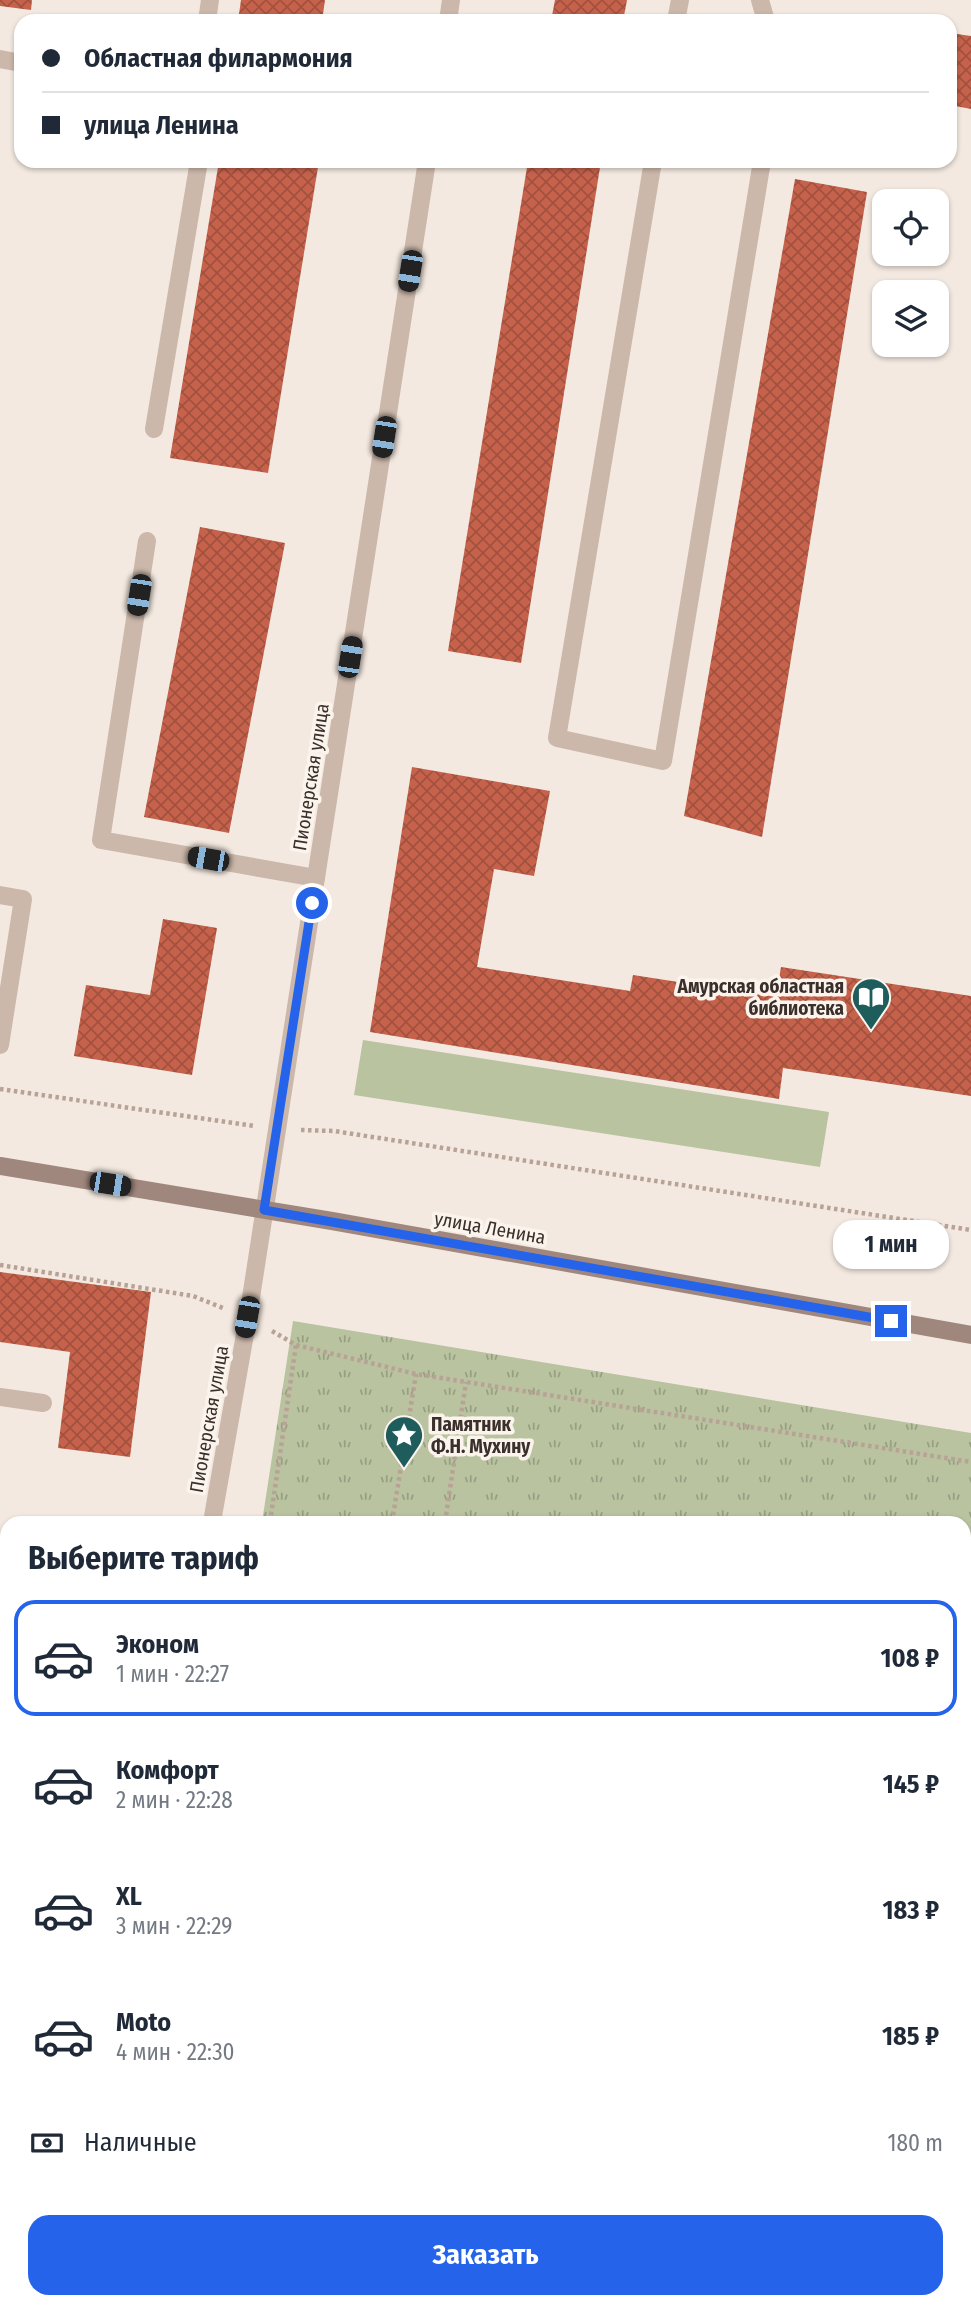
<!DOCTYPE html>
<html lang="ru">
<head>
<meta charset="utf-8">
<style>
	:root { --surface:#fff; --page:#f6f6f7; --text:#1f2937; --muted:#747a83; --line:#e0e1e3; --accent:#2563eb }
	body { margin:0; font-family:"Fira Sans Condensed",sans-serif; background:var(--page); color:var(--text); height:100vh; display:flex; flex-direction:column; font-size:26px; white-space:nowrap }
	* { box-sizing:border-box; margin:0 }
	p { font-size:23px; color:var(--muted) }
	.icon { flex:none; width:38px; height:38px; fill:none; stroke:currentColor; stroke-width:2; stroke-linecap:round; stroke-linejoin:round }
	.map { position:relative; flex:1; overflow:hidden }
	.panel { position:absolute; left:0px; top:1516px; width:971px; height:793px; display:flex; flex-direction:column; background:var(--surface); border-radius:21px 21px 0 0; box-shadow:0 2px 5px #0004 }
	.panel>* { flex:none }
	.top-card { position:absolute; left:14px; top:14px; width:943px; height:154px; border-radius:21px; box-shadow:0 2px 5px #0004; display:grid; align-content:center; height:154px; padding:0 28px; background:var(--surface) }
	.fabs { position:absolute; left:872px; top:189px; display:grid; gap:14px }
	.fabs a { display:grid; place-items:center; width:77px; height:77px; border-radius:14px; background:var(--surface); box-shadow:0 2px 5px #0004; font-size:35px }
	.end { position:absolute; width:32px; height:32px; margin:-16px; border:9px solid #2563eb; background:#fff; box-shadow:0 0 0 4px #fff }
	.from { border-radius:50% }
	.bubble { position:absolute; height:49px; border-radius:21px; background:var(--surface); box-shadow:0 2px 5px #0004; font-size:23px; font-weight:700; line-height:49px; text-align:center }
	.car { position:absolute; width:21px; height:42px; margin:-21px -10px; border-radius:9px; box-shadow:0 0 5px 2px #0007; background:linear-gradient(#222 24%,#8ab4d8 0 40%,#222 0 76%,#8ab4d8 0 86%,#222 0) }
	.top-card b { display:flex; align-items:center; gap:24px; height:66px; font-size:26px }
	.top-card b+b { border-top:2px solid var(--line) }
	.top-card i { width:18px; height:18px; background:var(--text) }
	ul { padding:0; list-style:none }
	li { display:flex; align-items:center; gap:21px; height:116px; margin:0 14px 10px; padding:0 14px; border:4px solid transparent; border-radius:21px }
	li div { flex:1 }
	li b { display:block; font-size:26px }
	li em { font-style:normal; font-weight:700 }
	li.on { border-color:var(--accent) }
	li>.icon { width:63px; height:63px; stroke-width:1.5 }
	h2 { padding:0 28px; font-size:32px; line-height:84px }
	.pay { display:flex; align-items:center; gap:18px; height:77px; padding:0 28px; font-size:26px }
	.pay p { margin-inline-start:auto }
	.button { display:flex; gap:14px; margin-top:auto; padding:14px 28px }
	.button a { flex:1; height:80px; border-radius:21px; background:var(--accent); color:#fff; font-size:28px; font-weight:700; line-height:80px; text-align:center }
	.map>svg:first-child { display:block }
	.green { fill:#b9c3a0 }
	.park { fill:url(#park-tufts) }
	.building { fill:url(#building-cross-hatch) }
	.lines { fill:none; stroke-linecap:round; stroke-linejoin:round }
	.path { stroke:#b8a296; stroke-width:4.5; stroke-dasharray:3.5 3.5; stroke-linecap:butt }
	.service { stroke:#ccb8ab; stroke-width:18 }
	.minor { stroke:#ccb8ab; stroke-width:18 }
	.secondary { stroke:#a0877d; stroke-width:18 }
	.route { stroke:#2563eb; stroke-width:9 }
	.labels { text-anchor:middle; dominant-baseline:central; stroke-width:7; stroke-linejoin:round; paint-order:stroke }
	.street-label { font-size:19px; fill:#3a2f2b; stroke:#fbf4ed }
	.poi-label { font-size:19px; font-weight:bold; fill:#3a2f2b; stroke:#fbf4ed; text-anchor:end }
</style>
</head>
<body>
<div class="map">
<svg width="971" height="2308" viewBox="0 0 971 2308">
	<defs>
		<pattern id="park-tufts" width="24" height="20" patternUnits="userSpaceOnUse" patternTransform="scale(1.75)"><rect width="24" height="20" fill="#b9c3a0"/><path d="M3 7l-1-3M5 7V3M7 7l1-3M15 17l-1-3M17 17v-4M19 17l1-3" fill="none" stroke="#979f83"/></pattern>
		<pattern id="building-cross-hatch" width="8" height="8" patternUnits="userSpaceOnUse" patternTransform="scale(1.75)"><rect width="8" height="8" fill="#c6624b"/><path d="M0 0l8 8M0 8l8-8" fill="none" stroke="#a2513f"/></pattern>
	</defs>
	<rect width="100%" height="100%" fill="#f3e9e0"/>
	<polygon class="green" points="363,1040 829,1112 820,1167 354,1095"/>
	<g class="park">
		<polygon points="293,1321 971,1433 971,2077 964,2076 964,1522 262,1522"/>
		<polygon points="0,2268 7,2269 7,2301 86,2301 86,2308 0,2308"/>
	</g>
	<g class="building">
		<polygon points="0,0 32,0 31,10 0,6"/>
		<polygon points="241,0 325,0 322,21 238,21"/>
		<polygon points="555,0 627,0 623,21 551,21"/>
		<polygon points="950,33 971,36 971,109 950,105"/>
		<polygon points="219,161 319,161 268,473 170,458"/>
		<polygon points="528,161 601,161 521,663 448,651"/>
		<polygon points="795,179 867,192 762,837 684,816"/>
		<polygon points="200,527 285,543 229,833 144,817"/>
		<polygon points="412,767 550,791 534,876 494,869 477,967 630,991 633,975 776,997 781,967 971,996 971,1096 783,1068 779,1099 370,1032"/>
		<polygon points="163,919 217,928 192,1075 74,1056 86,985 150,995"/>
		<polygon points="0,1272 151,1292 130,1457 58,1448 70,1352 0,1342"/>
		<polygon points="0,1639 7,1639 7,2150 0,2149"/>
	</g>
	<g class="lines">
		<g class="path">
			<polyline points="0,1089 254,1126"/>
			<polyline points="301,1130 334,1131 971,1230"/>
			<polyline points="0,1265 193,1296 223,1308"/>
			<polyline points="272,1331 296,1345 416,1374 971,1462"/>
			<polyline points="270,1522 296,1345"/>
			<polyline points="392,1522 416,1374"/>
			<polyline points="445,1522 466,1382"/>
			<polyline points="964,1611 971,1612"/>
			<polyline points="964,1861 971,1850"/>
			<polyline points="964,1903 971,1903"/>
			<polyline points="964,1922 971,1927"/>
			<polyline points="964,2015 971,2015"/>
			<polyline points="964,2211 971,2212"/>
			<polyline points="678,2301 683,2308"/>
			<polyline points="200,2308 217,2301"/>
		</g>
		<g class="service">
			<polyline points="760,0 766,21"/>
			<polyline points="207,21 210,0"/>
			<polyline points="676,21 680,0"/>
			<polyline points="0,59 21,63"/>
			<polyline points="653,161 557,738 663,761 762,161"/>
			<polyline points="154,429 199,161"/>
			<polyline points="147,541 101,840 316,878"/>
			<polyline points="0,895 23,899 0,1045"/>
			<polyline points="0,1397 43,1403"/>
			<polyline points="0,1586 7,1586"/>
		</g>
		<g class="minor">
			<polyline points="448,21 451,0"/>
			<polyline points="212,1522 248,1317 427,161"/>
			<polyline points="0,2221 7,2221"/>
		</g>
		<polyline class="secondary" points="0,1166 332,1221 971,1335"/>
	</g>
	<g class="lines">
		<polyline class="route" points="312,903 264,1210 891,1321"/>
	</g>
	<defs>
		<g id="library-pin" transform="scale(2.0125)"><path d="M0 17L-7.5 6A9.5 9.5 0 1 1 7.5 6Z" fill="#1f5c5c" stroke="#fbf4ed"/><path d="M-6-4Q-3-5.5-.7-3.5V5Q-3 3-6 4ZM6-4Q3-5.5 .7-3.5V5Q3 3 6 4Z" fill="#fff"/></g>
		<g id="sight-pin" transform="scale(2.0125)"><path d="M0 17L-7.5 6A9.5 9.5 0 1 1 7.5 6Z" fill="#1f5c5c" stroke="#fbf4ed"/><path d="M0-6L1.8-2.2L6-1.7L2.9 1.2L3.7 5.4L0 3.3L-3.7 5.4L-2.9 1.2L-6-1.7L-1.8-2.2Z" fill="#fff"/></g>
	</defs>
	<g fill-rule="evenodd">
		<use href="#library-pin" x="871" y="997"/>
		<use href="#sight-pin" x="404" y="1435"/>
	</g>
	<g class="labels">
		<g class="street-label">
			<text transform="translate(311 777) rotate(-81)">Пионерская улица</text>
			<text transform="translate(490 1228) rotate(10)">улица Ленина</text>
			<text transform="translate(209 1419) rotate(-80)">Пионерская улица</text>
		</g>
		<g class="poi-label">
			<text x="844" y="986">Амурская областная<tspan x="844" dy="22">библиотека</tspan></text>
			<text x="431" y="1424" text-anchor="start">Памятник<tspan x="431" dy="22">Ф.Н. Мухину</tspan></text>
		</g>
	</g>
</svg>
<div class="fabs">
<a><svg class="icon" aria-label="locate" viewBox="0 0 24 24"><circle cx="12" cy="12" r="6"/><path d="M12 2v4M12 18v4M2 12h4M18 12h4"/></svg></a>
<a><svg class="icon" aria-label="layers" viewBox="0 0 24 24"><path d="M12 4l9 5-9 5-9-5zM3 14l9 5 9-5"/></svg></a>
</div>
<i class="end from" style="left:312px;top:903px"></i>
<i class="end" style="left:891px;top:1321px"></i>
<div class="bubble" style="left:833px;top:1220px;width:116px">1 мин</div>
<i class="car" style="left:410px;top:271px;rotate:189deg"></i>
<i class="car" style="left:384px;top:437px;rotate:189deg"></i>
<i class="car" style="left:139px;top:595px;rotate:189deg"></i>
<i class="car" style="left:350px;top:657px;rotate:9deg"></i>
<i class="car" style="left:208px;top:859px;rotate:280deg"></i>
<i class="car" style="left:110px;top:1184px;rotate:99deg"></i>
<i class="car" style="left:247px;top:1317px;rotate:190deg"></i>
<div class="top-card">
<b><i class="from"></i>Областная филармония</b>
<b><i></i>улица Ленина</b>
</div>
<section class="panel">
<h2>Выберите тариф</h2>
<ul>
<li class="on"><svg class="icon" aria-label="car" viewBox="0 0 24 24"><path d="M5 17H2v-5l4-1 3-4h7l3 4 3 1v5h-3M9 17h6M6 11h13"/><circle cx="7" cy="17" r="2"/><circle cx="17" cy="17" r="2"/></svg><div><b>Эконом</b><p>1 мин · 22:27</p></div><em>108 ₽</em></li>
<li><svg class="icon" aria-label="car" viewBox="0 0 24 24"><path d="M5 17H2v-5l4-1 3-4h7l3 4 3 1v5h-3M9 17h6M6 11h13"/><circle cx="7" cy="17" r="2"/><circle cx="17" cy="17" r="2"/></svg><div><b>Комфорт</b><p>2 мин · 22:28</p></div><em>145 ₽</em></li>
<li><svg class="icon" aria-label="car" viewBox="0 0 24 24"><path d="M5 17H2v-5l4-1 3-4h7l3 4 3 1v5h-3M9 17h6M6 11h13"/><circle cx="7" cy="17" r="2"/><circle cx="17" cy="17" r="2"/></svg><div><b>XL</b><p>3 мин · 22:29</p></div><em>183 ₽</em></li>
<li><svg class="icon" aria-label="car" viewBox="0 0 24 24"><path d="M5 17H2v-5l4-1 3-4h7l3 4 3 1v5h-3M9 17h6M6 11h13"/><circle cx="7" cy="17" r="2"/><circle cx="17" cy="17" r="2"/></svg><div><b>Moto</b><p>4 мин · 22:30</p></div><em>185 ₽</em></li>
</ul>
<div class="pay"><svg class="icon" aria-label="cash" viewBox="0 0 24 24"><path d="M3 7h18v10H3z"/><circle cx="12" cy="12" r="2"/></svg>Наличные<p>180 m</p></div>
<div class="button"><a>Заказать</a></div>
</section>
</div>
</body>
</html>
